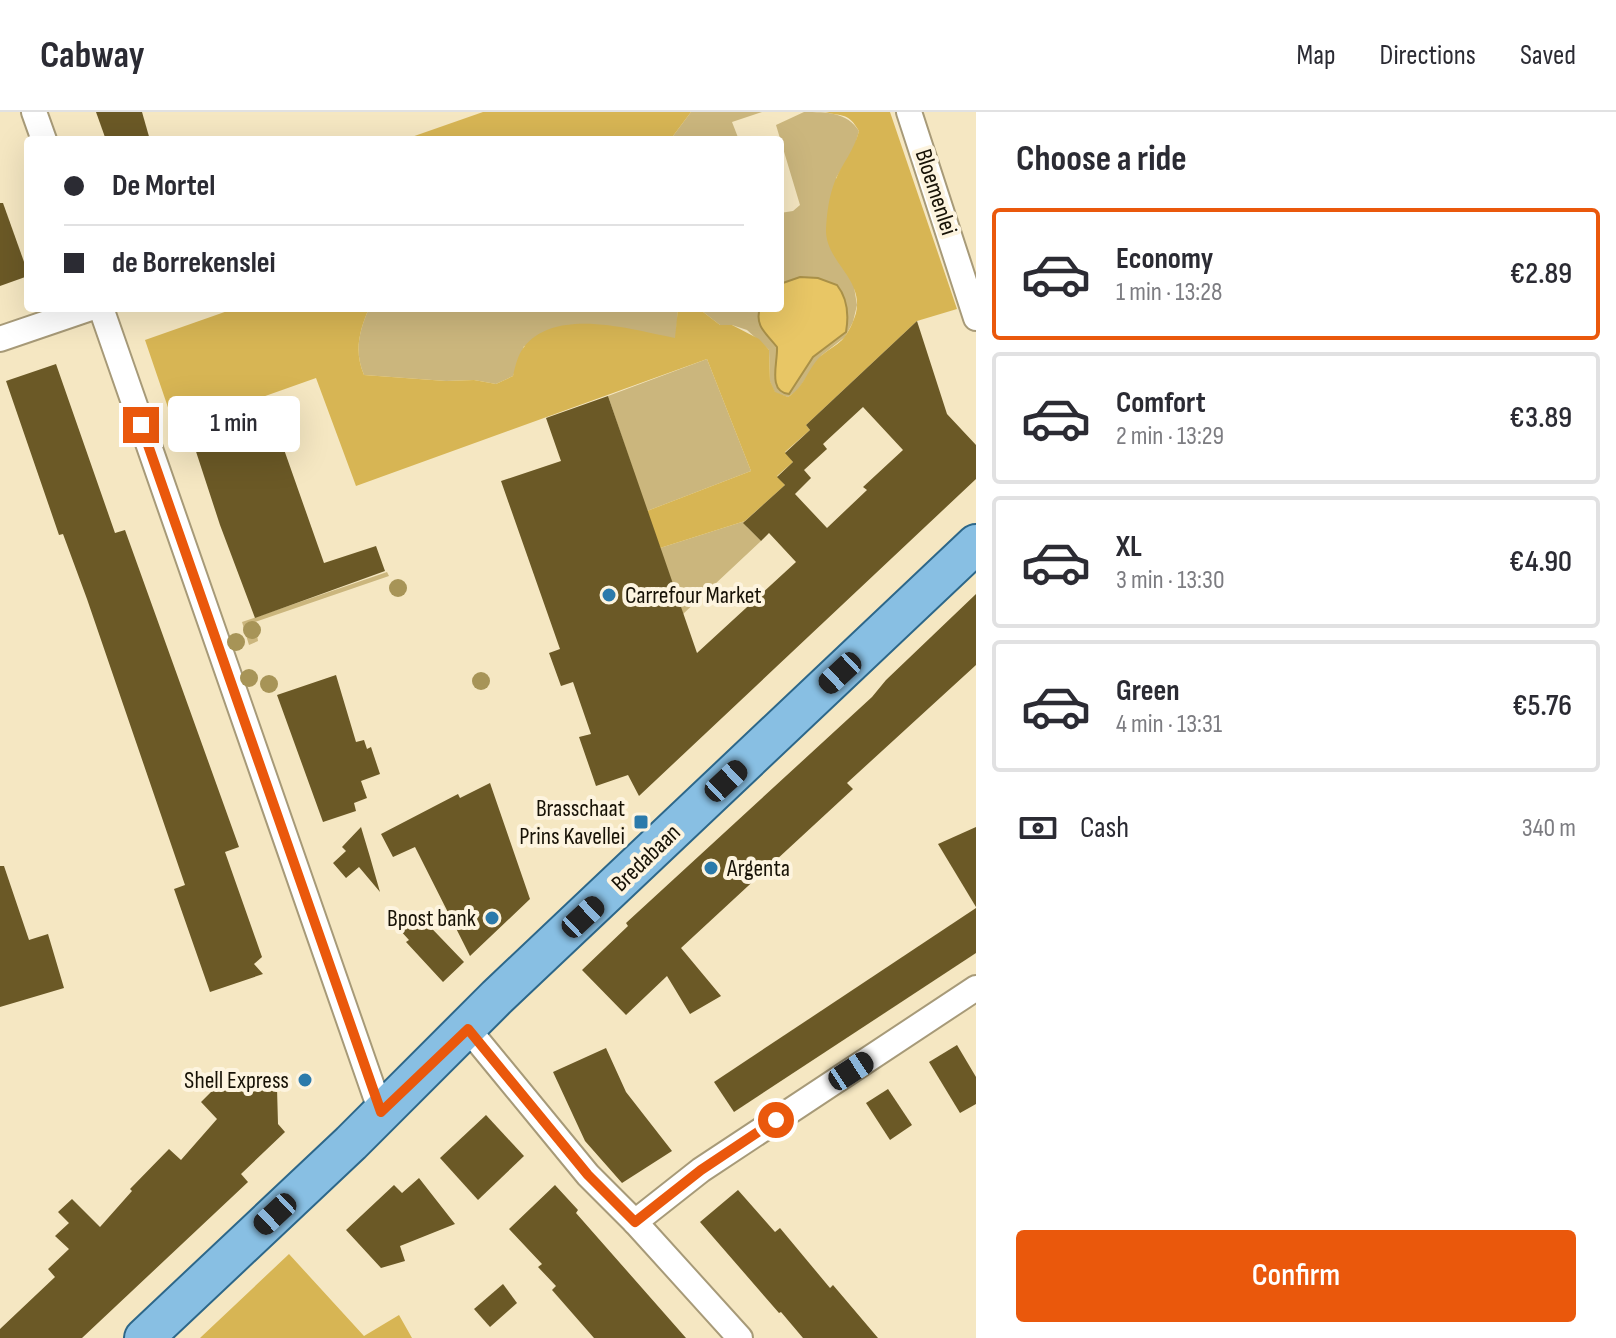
<!DOCTYPE html>
<html lang="en">
<head>
<meta charset="utf-8">
<style>
	:root { --surface:#fff; --page:#f2f2f3; --text:#2b2b33; --muted:#7c7c81; --line:#e1e1e2; --accent:#ea580c }
	body { margin:0; font-family:"Sofia Sans Condensed",sans-serif; background:var(--page); color:var(--text); height:100vh; display:flex; flex-direction:column; font-size:30px; white-space:nowrap }
	* { box-sizing:border-box; margin:0 }
	p { font-size:26px; color:var(--muted) }
	.icon { flex:none; width:44px; height:44px; fill:none; stroke:currentColor; stroke-width:2; stroke-linecap:round; stroke-linejoin:round }
	.map { position:relative; flex:1; overflow:hidden }
	.details { display:flex; flex-direction:column; background:var(--surface); width:640px }
	.details>* { flex:none }
	.hud { position:absolute; left:24px; top:24px; width:760px; height:176px; border-radius:8px; box-shadow:0 8px 32px #0002; display:grid; align-content:center; height:176px; padding:0 40px; background:var(--surface) }
	.end { position:absolute; width:36px; height:36px; margin:-18px; border:10px solid #ea580c; background:#fff; box-shadow:0 0 0 4px #fff }
	.from { border-radius:50% }
	.bubble { position:absolute; height:56px; border-radius:8px; background:var(--surface); box-shadow:0 8px 32px #0002; font-size:26px; font-weight:600; line-height:56px; text-align:center }
	.car { position:absolute; width:24px; height:48px; margin:-24px -12px; border-radius:10px; box-shadow:0 0 6px 2px #0007; background:linear-gradient(#222 24%,#8ab4d8 0 40%,#222 0 76%,#8ab4d8 0 86%,#222 0) }
	.hud b { display:flex; align-items:center; gap:28px; height:76px; font-size:30px }
	.hud b+b { border-top:2px solid var(--line) }
	.hud i { width:20px; height:20px; background:var(--text) }
	ul { padding:0; list-style:none }
	li { display:flex; align-items:center; gap:24px; height:132px; margin:0 16px 12px; padding:0 24px; border:4px solid var(--line); border-radius:8px }
	li div { flex:1 }
	li b { display:block; font-size:30px }
	li em { font-style:normal; font-weight:600 }
	li.selected { border-color:var(--accent) }
	li>.icon { width:72px; height:72px; stroke-width:1.5 }
	h2 { padding:0 40px; font-size:36px; line-height:96px }
	.pay { display:flex; align-items:center; gap:20px; height:88px; padding:0 40px; font-size:30px }
	.pay p { margin-inline-start:auto }
	.button { display:flex; gap:16px; margin-top:auto; padding:16px 40px }
	.button a { flex:1; height:92px; border-radius:8px; background:var(--accent); color:#fff; font-size:32px; font-weight:600; line-height:92px; text-align:center }
	header { display:flex; align-items:center; gap:48px; box-sizing:border-box; height:112px; padding:0 40px; background:var(--surface); border-bottom:2px solid var(--line) }
	header strong { font-size:38px }
	nav { display:flex; gap:44px; margin-inline-start:auto; font-size:28px }
	main { display:flex; flex:1; min-height:0 }
	.map>svg:first-child { display:block }
	.green { fill:#cbb67d }
	.forest { fill:#d7b554 }
	.water { fill:#e8c665; stroke:#a99048; stroke-width:2 }
	.building { fill:#6b5926; fill-rule:evenodd }
	.lines { fill:none; stroke-linecap:round; stroke-linejoin:round }
	.minor-casing { stroke:#a79a78; stroke-width:28 }
	.primary-casing { stroke:#2d6789; stroke-width:42 }
	.minor { stroke:#fff; stroke-width:24 }
	.primary { stroke:#88bfe3; stroke-width:38 }
	.tree { fill:#a79457 }
	.route { stroke:#ea580c; stroke-width:10 }
	.poi-dot { fill:#2b7aab; stroke:#fdf4df; stroke-width:3 }
	.labels { text-anchor:middle; dominant-baseline:central; stroke-width:8; stroke-linejoin:round; paint-order:stroke }
	.street-label { font-size:24px; fill:#171206; stroke:#fdf4df }
	.poi-label { font-size:24px; fill:#171206; stroke:#fdf4df; text-anchor:end }
</style>
</head>
<body>
<header>
<strong>Cabway</strong>
<nav><a>Map</a><a>Directions</a><a>Saved</a></nav>
</header>
<main>
<div class="map">
<svg width="976" height="1226" viewBox="0 0 976 1226">
	<rect width="100%" height="100%" fill="#f5e7c2"/>
	<g class="green">
		<polygon points="691,0 762,0 732,10 739,28 670,28"/>
		<path d="M804,0C827,0 847,0 859,19L854,37L836,66L857,193L853,210L845,225L822,243L797,279L788,285L775,281L770,270L769,238L747,218L732,213H720L698,196H780V101L793,99L800,93L776,13Z"/>
		<path d="M369,196H678L676,226L524,234L513,264L496,272L474,268L446,269L364,263C354,239 359,220 369,196Z"/>
		<polygon points="707,247 751,359 647,399 608,284"/>
		<polygon points="745,409 747,415 761,429 683,502 660,436"/>
		<polygon points="387,460 389,464 255,510 258,529 249,533 242,510"/>
	</g>
	<g class="forest">
		<polygon points="483,0 691,0 670,28 403,28"/>
		<path d="M825,0H890L957,197L917,209L806,313L810,318L785,340L793,350L777,364L785,373L745,409L660,436L647,399L751,359L707,247L356,374L316,266L175,316L145,228L236,196H369C359,220 354,239 364,263L446,269L474,268L496,272L513,264C515,255 518,242 524,235C556,194 633,218 675,226L678,196H698L720,213H732L759,227L769,238L770,269L775,280L788,285C805,275 808,255 822,243C829,237 836,234 842,228C849,220 853,211 856,201C864,166 825,150 826,117C827,100 829,84 835,69C843,50 854,39 859,19C848,0 843,5 825,0Z"/>
		<polygon points="289,1142 364,1224 399,1203 412,1226 200,1226"/>
	</g>
	<path class="water" d="M800,165L818,166L837,173C848,187 849,203 846,220L813,245L789,282C767,280 778,250 777,235C767,222 754,214 760,196H780V172Z"/>
	<g class="building">
		<polygon points="96,0 142,0 150,28 106,28"/>
		<polygon points="0,91 3,91 28,161 28,164 0,174"/>
		<path d="M917,209L947,302L976,333V367L639,684L628,663L596,674L579,625L591,622L573,570L561,574L549,541L560,537L501,369L561,349L546,306L608,284L697,541L796,450L769,421L761,429L743,411L785,373L777,365L793,350L785,341L810,318L806,313ZM863,295L903,338L863,375L867,378L827,416L795,382L811,366L804,358L827,337L823,332Z"/>
		<polygon points="56,252 115,421 125,418 239,735 225,740 262,845 254,852 263,862 210,880 174,777 185,773 87,487 63,422 59,423 6,269"/>
		<polygon points="249,290 265,334 281,329 324,451 376,434 385,459 255,506 220,413 187,312"/>
		<polygon points="976,482 976,553 847,671 853,677 681,836 721,884 690,902 667,864 626,903 582,858 628,814 626,811 872,585 886,568"/>
		<polygon points="336,563 356,630 364,628 367,637 371,635 380,662 361,669 367,686 354,691 356,699 323,710 277,583"/>
		<polygon points="490,671 530,787 470,844 415,735 393,745 381,722 458,682 460,686"/>
		<polygon points="361,715 370,745 380,780 359,755 346,766 333,751 346,739 342,735"/>
		<polygon points="976,715 976,795 938,732"/>
		<polygon points="0,754 4,754 29,828 48,822 64,876 0,895"/>
		<polygon points="976,796 976,841 734,1000 714,970"/>
		<polygon points="416,800 464,850 443,870 406,830 409,828 399,817"/>
		<polygon points="957,933 976,965 976,992 960,1001 929,950"/>
		<polygon points="606,936 626,980 672,1039 622,1071 585,1029 553,960"/>
		<polygon points="216,975 277,976 278,1012 285,1020 241,1062 248,1070 82,1226 0,1226 0,1217 55,1165 48,1157 69,1137 55,1124 69,1111 58,1100 72,1087 100,1115 132,1079 130,1077 169,1037 181,1048 217,1007 201,990"/>
		<polygon points="888,977 912,1013 890,1028 866,991"/>
		<polygon points="486,1003 524,1044 478,1088 440,1046"/>
		<polygon points="419,1066 455,1112 400,1134 405,1149 381,1156 346,1118 394,1073 402,1081"/>
		<polygon points="555,1073 578,1098 576,1101 686,1226 594,1226 552,1178 556,1174 538,1155 542,1152 509,1117"/>
		<polygon points="738,1078 775,1120 780,1116 830,1176 833,1173 878,1226 803,1226 781,1200 779,1201 700,1110"/>
		<polygon points="503,1172 517,1191 490,1215 474,1197"/>
	</g>
	<g class="lines">
		<g class="minor-casing">
			<g id="minor">
				<polyline points="34,0 44,28"/>
				<polyline points="909,0 976,206"/>
				<polyline points="101,196 381,1000"/>
				<polyline points="0,227 91,196"/>
				<polyline points="468,917 588,1063 635,1110 740,1226"/>
				<polyline points="635,1110 701,1058 976,876"/>
			</g>
		</g>
		<g class="primary-casing">
			<polyline id="primary" points="144,1226 351,1031 497,885 976,432"/>
		</g>
		<use href="#minor" class="minor"/>
		<use href="#primary" class="primary"/>
	</g>
	<g class="tree">
		<circle cx="398" cy="476" r="9"/>
		<circle cx="252" cy="518" r="9"/>
		<circle cx="236" cy="530" r="9"/>
		<circle cx="249" cy="566" r="9"/>
		<circle cx="481" cy="569" r="9"/>
		<circle cx="269" cy="572" r="9"/>
	</g>
	<g class="lines">
		<polyline class="route" points="141,313 381,1000 468,917 588,1063 635,1110 701,1058 776,1008"/>
	</g>
	<g class="poi-dot">
		<circle cx="609" cy="483" r="8"/>
		<rect x="633" y="702" width="16" height="16" rx="4"/>
		<circle cx="711" cy="756" r="8"/>
		<circle cx="492" cy="806" r="8"/>
		<circle cx="305" cy="968" r="8"/>
	</g>
	<g class="labels">
		<g class="street-label">
			<text transform="translate(936 80) rotate(72)">Bloemenlei</text>
			<text transform="translate(646 746) rotate(-44)">Bredabaan</text>
		</g>
		<g class="poi-label">
			<text x="625" y="483" text-anchor="start">Carrefour Market</text>
			<text x="625" y="696">Brasschaat<tspan x="625" dy="28">Prins Kavellei</tspan></text>
			<text x="727" y="756" text-anchor="start">Argenta</text>
			<text x="476" y="806">Bpost bank</text>
			<text x="289" y="968">Shell Express</text>
		</g>
	</g>
</svg>
<i class="end from" style="left:776px;top:1008px"></i>
<i class="end" style="left:141px;top:313px"></i>
<div class="bubble" style="left:168px;top:284px;width:132px">1 min</div>
<i class="car" style="left:840px;top:561px;rotate:227deg"></i>
<i class="car" style="left:726px;top:669px;rotate:47deg"></i>
<i class="car" style="left:583px;top:805px;rotate:47deg"></i>
<i class="car" style="left:851px;top:959px;rotate:57deg"></i>
<i class="car" style="left:275px;top:1102px;rotate:227deg"></i>
<div class="hud">
<b><i class="from"></i>De Mortel</b>
<b><i></i>de Borrekenslei</b>
</div>
</div>
<section class="details">
<h2>Choose a ride</h2>
<ul>
<li class="selected"><svg class="icon" aria-label="car" viewBox="0 0 24 24"><path d="M5 17H2v-5l4-1 3-4h7l3 4 3 1v5h-3M9 17h6M6 11h13"/><circle cx="7" cy="17" r="2"/><circle cx="17" cy="17" r="2"/></svg><div><b>Economy</b><p>1 min · 13:28</p></div><em>€2.89</em></li>
<li><svg class="icon" aria-label="car" viewBox="0 0 24 24"><path d="M5 17H2v-5l4-1 3-4h7l3 4 3 1v5h-3M9 17h6M6 11h13"/><circle cx="7" cy="17" r="2"/><circle cx="17" cy="17" r="2"/></svg><div><b>Comfort</b><p>2 min · 13:29</p></div><em>€3.89</em></li>
<li><svg class="icon" aria-label="car" viewBox="0 0 24 24"><path d="M5 17H2v-5l4-1 3-4h7l3 4 3 1v5h-3M9 17h6M6 11h13"/><circle cx="7" cy="17" r="2"/><circle cx="17" cy="17" r="2"/></svg><div><b>XL</b><p>3 min · 13:30</p></div><em>€4.90</em></li>
<li><svg class="icon" aria-label="car" viewBox="0 0 24 24"><path d="M5 17H2v-5l4-1 3-4h7l3 4 3 1v5h-3M9 17h6M6 11h13"/><circle cx="7" cy="17" r="2"/><circle cx="17" cy="17" r="2"/></svg><div><b>Green</b><p>4 min · 13:31</p></div><em>€5.76</em></li>
</ul>
<div class="pay"><svg class="icon" aria-label="cash" viewBox="0 0 24 24"><path d="M3 7h18v10H3z"/><circle cx="12" cy="12" r="2"/></svg>Cash<p>340 m</p></div>
<div class="button"><a>Confirm</a></div>
</section>
</main>
</body>
</html>
